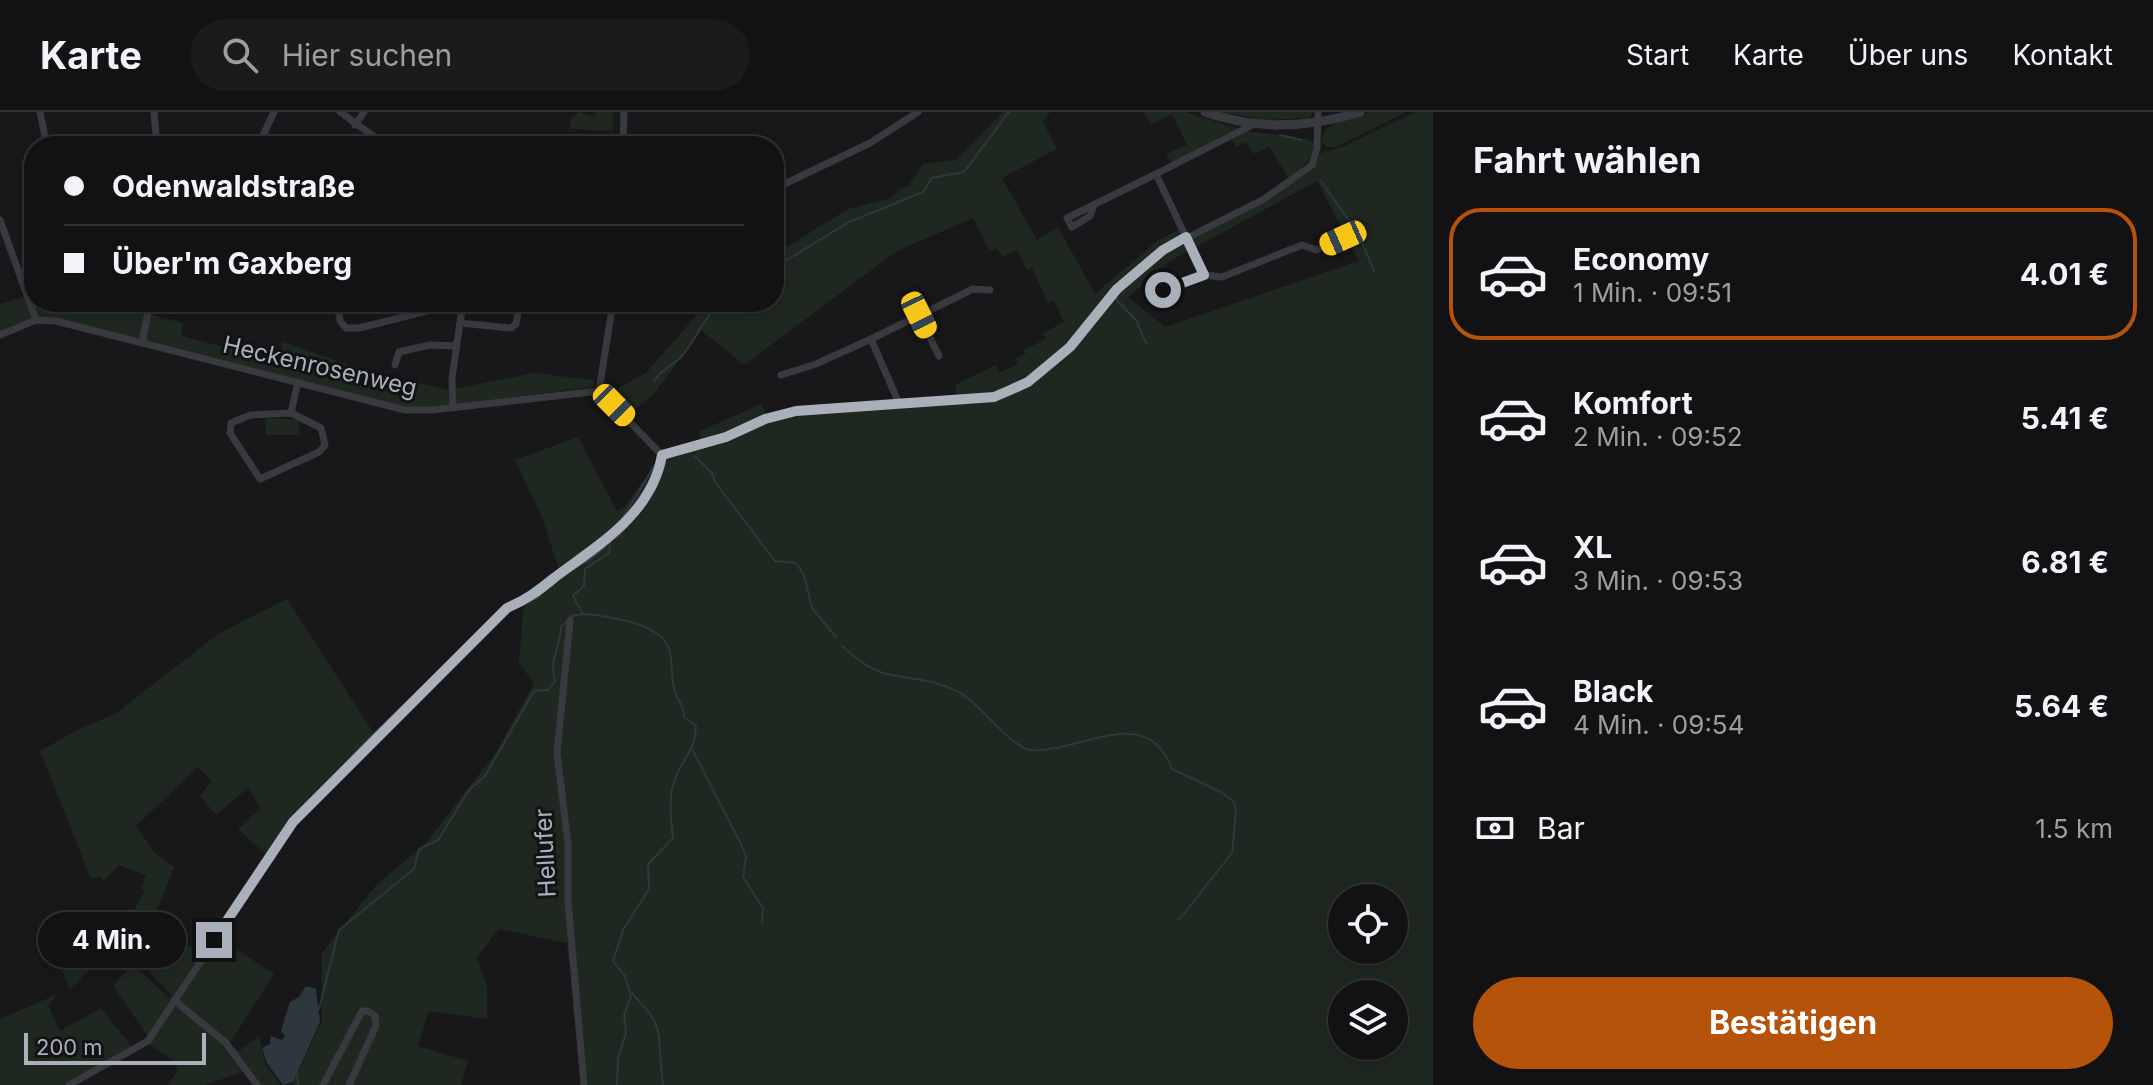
<!DOCTYPE html>
<html lang="de">
<head>
<meta charset="utf-8">
<style>
	:root { --surface:#121214; --page:#1b1b1d; --text:#f1f3f6; --muted:#9c9ea0; --line:#313234; --accent:#b45309 }
	body { margin:0; font-family:Inter,sans-serif; background:var(--page); color:var(--text); height:100vh; display:flex; flex-direction:column; font-size:30px; white-space:nowrap }
	* { box-sizing:border-box; margin:0 }
	p { font-size:26px; color:var(--muted) }
	.icon { flex:none; width:44px; height:44px; fill:none; stroke:currentColor; stroke-width:2; stroke-linecap:round; stroke-linejoin:round }
	.map { position:relative; flex:1; overflow:hidden }
	.details { display:flex; flex-direction:column; background:var(--surface); width:720px }
	.details>* { flex:none }
	.guide { position:absolute; left:24px; top:24px; width:760px; height:176px; border-radius:32px; box-shadow:0 4px 12px #0003,0 0 0 2px var(--line); display:grid; align-content:center; height:176px; padding:0 40px; background:var(--surface) }
	.tools { position:absolute; left:1328px; top:772px; display:grid; gap:16px }
	.tools a { display:grid; place-items:center; width:80px; height:80px; border-radius:50%; background:var(--surface); box-shadow:0 4px 12px #0003,0 0 0 2px var(--line); font-size:40px }
	.scale { position:absolute; left:24px; bottom:20px; width:182px; box-sizing:border-box; padding-left:8px; border:4px solid #aab0ba; border-top:0; font-size:22px; line-height:28px; white-space:nowrap; color:#aab0ba; -webkit-text-stroke:6px #131315; paint-order:stroke }
	.end { position:absolute; width:36px; height:36px; margin:-18px; border:10px solid #aab0ba; background:#111; box-shadow:0 0 0 4px #111 }
	.from { border-radius:50% }
	.bubble { position:absolute; height:56px; border-radius:28px; background:var(--surface); box-shadow:0 4px 12px #0003,0 0 0 2px var(--line); font-size:26px; font-weight:700; line-height:56px; text-align:center }
	.car { position:absolute; width:24px; height:48px; margin:-24px -12px; border-radius:10px; box-shadow:0 0 6px 2px #0007; background:linear-gradient(#f5c518 24%,#345 0 40%,#f5c518 0 76%,#345 0 86%,#f5c518 0) }
	.guide b { display:flex; align-items:center; gap:28px; height:76px; font-size:30px }
	.guide b+b { border-top:2px solid var(--line) }
	.guide i { width:20px; height:20px; background:var(--text) }
	ul { padding:0; list-style:none }
	li { display:flex; align-items:center; gap:24px; height:132px; margin:0 16px 12px; padding:0 24px; border:4px solid transparent; border-radius:32px }
	li div { flex:1 }
	li b { display:block; font-size:30px }
	li em { font-style:normal; font-weight:700 }
	li.on { border-color:var(--accent) }
	li>.icon { width:72px; height:72px; stroke-width:1.5 }
	h2 { padding:0 40px; font-size:36px; line-height:96px }
	.pay { display:flex; align-items:center; gap:20px; height:88px; padding:0 40px; font-size:30px }
	.pay p { margin-inline-start:auto }
	.cta { display:flex; gap:16px; margin-top:auto; padding:16px 40px }
	.cta a { flex:1; height:92px; border-radius:48px; background:var(--accent); color:#fff; font-size:32px; font-weight:700; line-height:92px; text-align:center }
	header { display:flex; align-items:center; gap:48px; box-sizing:border-box; height:112px; padding:0 40px; background:var(--surface); border-bottom:2px solid var(--line) }
	header strong { font-size:38px }
	nav { display:flex; gap:44px; margin-inline-start:auto; font-size:28px }
	.search { width:560px; height:72px; background:var(--page); display:flex; align-items:center; gap:20px; box-sizing:border-box; padding:0 28px; border-radius:44px; color:var(--muted); font-size:30px }
	main { display:flex; flex:1; min-height:0 }
	.map>svg:first-child { display:block }
	.green { fill:#1f2820; fill-rule:evenodd }
	.water { fill:#2d383e }
	.lines { fill:none; stroke-linecap:round; stroke-linejoin:round }
	.stream { stroke:#2d383e; stroke-width:2 }
	.minor { stroke:#393a3f; stroke-width:7 }
	.tertiary { stroke:#393a3f; stroke-width:9 }
	.route { stroke:#aab0ba; stroke-width:10 }
	.labels { text-anchor:middle; dominant-baseline:central; stroke-width:6; stroke-linejoin:round; paint-order:stroke }
	.street-label { font-size:24px; fill:#aab0ba; stroke:#131315 }
</style>
</head>
<body>
<header>
<strong>Karte</strong>
<div class="search"><svg class="icon" aria-label="search" viewBox="0 0 24 24"><circle cx="10" cy="10" r="6"/><path d="M15 15l6 6"/></svg>Hier suchen</div>
<nav><a>Start</a><a>Karte</a><a>Über uns</a><a>Kontakt</a></nav>
</header>
<main>
<div class="map">
<svg width="1433" height="973" viewBox="0 0 1433 973">
	<rect width="100%" height="100%" fill="#18181a"/>
	<g class="green">
		<polygon points="579,0 595,5 596,0 613,0 613,19 570,17 571,7"/>
		<path d="M1003,0H1050L1043,10L1057,37L1002,66L1037,128L1058,115L1095,182L1157,129L1182,116L1186,124L1264,87L1290,68L1269,35L1253,42L1246,30L1236,35L1228,21L1172,53L1166,42L1187,33L1172,2L1152,12L1142,0H1185L1246,19L1307,27L1314,31C1312,47 1302,55 1291,66L1312,53L1321,41L1345,34L1415,0H1433V973H581L567,831L499,817L477,845L487,874V907L429,899L418,934L468,949L461,973H292L322,909V841L377,772L424,733L495,642L534,571L519,551L524,489L553,467L558,455L542,405L515,348L578,325L617,399L625,394L662,343L702,331L698,320L761,292L769,306L796,299L957,286L955,273L996,253L999,261L1018,252L1016,247L1026,241L1024,238L1046,227L1043,221L1064,210L1054,189L1048,191L1032,156L1027,158L1017,138L1002,145L997,136L990,139L973,106L897,139L744,253L701,218L655,281L628,303L608,282L646,261L708,190H774V143L848,97L891,86L899,77L908,74L923,52L956,48ZM1317,69L1359,149L1165,215L1128,185L1170,149ZM1342,786H1394V838H1342ZM1342,882H1394V934H1342Z"/>
		<polygon points="1217,0 1313,0 1310,6 1267,8"/>
		<path d="M1371,0H1406L1336,35H1327L1321,30C1325,7 1352,6 1371,0Z"/>
		<polygon points="34,182 34,190 102,190 183,211 181,224 279,249 283,230 364,258 448,278 534,261 594,268 594,275 431,295 406,295 44,205 0,223 0,192"/>
		<polygon points="266,306 299,308 299,323 266,323"/>
		<polygon points="287,487 376,625 294,711 270,746 238,717 261,696 248,676 216,703 200,684 211,669 198,655 136,714 156,742 174,755 148,821 211,840 220,827 274,862 230,931 176,887 118,828 144,780 142,774 146,763 119,753 104,769 100,764 91,767 40,639 81,616 115,602 218,522"/>
		<polygon points="102,801 114,834 70,877 49,826"/>
		<polygon points="133,852 171,888 148,924 113,874"/>
		<polygon points="58,882 48,893 60,919 101,896 135,939 68,973 0,973 0,907"/>
		<polygon points="174,892 239,939 259,924 265,951 281,973 257,973 249,958 204,973 167,973 178,959 172,948 149,932"/>
	</g>
	<polygon class="water" points="306,874 316,877 320,910 293,970 283,973 267,951 262,936 270,932 271,924 282,928 285,924 281,919 290,890 299,885"/>
	<g class="lines">
		<g class="stream">
			<polyline points="1280,23 1302,28"/>
			<polyline points="1321,69 1359,123 1374,159"/>
			<polyline points="774,156 849,110 923,80 932,66 964,60 1009,0"/>
			<polyline points="1113,184 1136,208 1146,231"/>
			<path d="M654,269C661,258 669,256 678,248C691,236 698,217 709,204L707,190"/>
			<polyline points="695,344 712,361 715,370 775,449 796,451 804,463 812,496 836,525"/>
			<polyline points="622,407 656,351"/>
			<path d="M583,502C606,504 656,510 668,534C674,547 670,569 676,583C679,591 684,593 684,605L696,614C695,640 683,645 675,667C668,686 671,707 673,726L648,752L649,777L623,818L613,849L625,864L631,885L624,903L626,921L618,945L617,973"/>
			<polyline points="571,504 583,502 573,484 584,474 585,457 609,441 610,431"/>
			<path d="M842,534C855,545 867,556 883,561C910,568 933,566 960,581C980,591 1011,636 1031,638C1078,642 1147,588 1172,657L1221,680L1234,690L1236,698L1232,741L1179,808"/>
			<polyline points="693,639 742,734 746,745 743,765 763,796 762,810"/>
			<path d="M631,880C640,891 653,902 657,916C661,927 660,957 663,973"/>
			<path d="M319,897L339,818L414,757L419,737L438,728L469,678L485,664L534,579L548,578L555,569C549,544 560,538 561,515L567,509"/>
			<polyline points="297,959 298,973"/>
		</g>
		<g class="minor">
			<polyline points="40,0 47,34"/>
			<polyline points="154,0 157,34"/>
			<polyline points="340,0 387,34"/>
			<polyline points="1254,12 1156,62 1204,163 1222,165 1302,133 1316,138 1343,126"/>
			<polyline points="355,13 364,0"/>
			<polyline points="258,34 274,0"/>
			<polyline points="623,34 624,0"/>
			<polyline points="774,77 870,31 918,0"/>
			<polyline points="1094,93 1090,104 1072,115 1067,106 1156,62"/>
			<polyline points="0,108 36,208"/>
			<polyline points="1163,178 1204,163"/>
			<polyline points="337,190 340,209 346,216 359,216 463,190"/>
			<polyline points="919,203 939,244"/>
			<polyline points="460,211 511,216 516,212 520,190"/>
			<polyline points="0,223 36,208 56,209 405,298 432,298 599,279"/>
			<polyline points="142,231 150,190"/>
			<polyline points="395,253 399,240 430,233 457,234"/>
			<polyline points="781,263 816,252 871,227"/>
			<polyline points="599,279 662,343 726,325 765,307 796,299 994,285 1028,270 1070,235 1117,177 1163,138 1264,87 1312,53 1317,36 1318,0"/>
			<polyline points="599,279 613,190"/>
			<polyline points="898,289 871,227 973,177 990,178"/>
			<polyline points="453,296 452,266 463,190"/>
			<polyline points="291,301 321,316 325,333 319,340 260,367 230,321 231,311 250,303 291,301 298,270"/>
			<polyline points="601,434 617,421"/>
			<polyline points="570,508 557,641 568,732 568,789 584,973"/>
			<polyline points="174,888 226,931 257,973"/>
			<polyline points="69,973 148,929 293,710 376,623 507,496 537,483 553,467 585,447"/>
			<polyline points="323,973 362,899 368,899 375,904 376,914 349,973"/>
		</g>
		<g class="tertiary">
			<path d="M1205,0C1256,18 1309,16 1360,0"/>
			<path d="M617,421C636,397 657,374 662,343"/>
			<polyline points="585,447 601,434"/>
		</g>
	</g>
	<g class="lines">
		<path class="route" d="M214,828L293,710L507,496C526,488 538,479 554,466C598,433 652,402 662,343L726,325L765,307L796,299L994,285L1008,279L1028,270L1070,235L1117,177L1163,138L1186,125L1204,163L1163,178"/>
	</g>
	<g class="labels">
		<g class="street-label">
			<text transform="translate(320 254) rotate(13)">Heckenrosenweg</text>
			<text transform="translate(545 741) rotate(-93)">Hellufer</text>
		</g>
	</g>
</svg>
<div class="tools">
<a><svg class="icon" aria-label="locate" viewBox="0 0 24 24"><circle cx="12" cy="12" r="6"/><path d="M12 2v4M12 18v4M2 12h4M18 12h4"/></svg></a>
<a><svg class="icon" aria-label="layers" viewBox="0 0 24 24"><path d="M12 4l9 5-9 5-9-5zM3 14l9 5 9-5"/></svg></a>
</div>
<div class="scale">200 m</div>
<i class="end from" style="left:1163px;top:178px"></i>
<i class="end" style="left:214px;top:828px"></i>
<div class="bubble" style="left:38px;top:800px;width:148px">4 Min.</div>
<i class="car" style="left:1343px;top:126px;rotate:246deg"></i>
<i class="car" style="left:919px;top:203px;rotate:154deg"></i>
<i class="car" style="left:614px;top:293px;rotate:135deg"></i>
<div class="guide">
<b><i class="from"></i>Odenwaldstraße</b>
<b><i></i>Über'm Gaxberg</b>
</div>
</div>
<section class="details">
<h2>Fahrt wählen</h2>
<ul>
<li class="on"><svg class="icon" aria-label="car" viewBox="0 0 24 24"><path d="M5 17H2v-5l4-1 3-4h7l3 4 3 1v5h-3M9 17h6M6 11h13"/><circle cx="7" cy="17" r="2"/><circle cx="17" cy="17" r="2"/></svg><div><b>Economy</b><p>1 Min. · 09:51</p></div><em>4.01 €</em></li>
<li><svg class="icon" aria-label="car" viewBox="0 0 24 24"><path d="M5 17H2v-5l4-1 3-4h7l3 4 3 1v5h-3M9 17h6M6 11h13"/><circle cx="7" cy="17" r="2"/><circle cx="17" cy="17" r="2"/></svg><div><b>Komfort</b><p>2 Min. · 09:52</p></div><em>5.41 €</em></li>
<li><svg class="icon" aria-label="car" viewBox="0 0 24 24"><path d="M5 17H2v-5l4-1 3-4h7l3 4 3 1v5h-3M9 17h6M6 11h13"/><circle cx="7" cy="17" r="2"/><circle cx="17" cy="17" r="2"/></svg><div><b>XL</b><p>3 Min. · 09:53</p></div><em>6.81 €</em></li>
<li><svg class="icon" aria-label="car" viewBox="0 0 24 24"><path d="M5 17H2v-5l4-1 3-4h7l3 4 3 1v5h-3M9 17h6M6 11h13"/><circle cx="7" cy="17" r="2"/><circle cx="17" cy="17" r="2"/></svg><div><b>Black</b><p>4 Min. · 09:54</p></div><em>5.64 €</em></li>
</ul>
<div class="pay"><svg class="icon" aria-label="cash" viewBox="0 0 24 24"><path d="M3 7h18v10H3z"/><circle cx="12" cy="12" r="2"/></svg>Bar<p>1.5 km</p></div>
<div class="cta"><a>Bestätigen</a></div>
</section>
</main>
</body>
</html>
